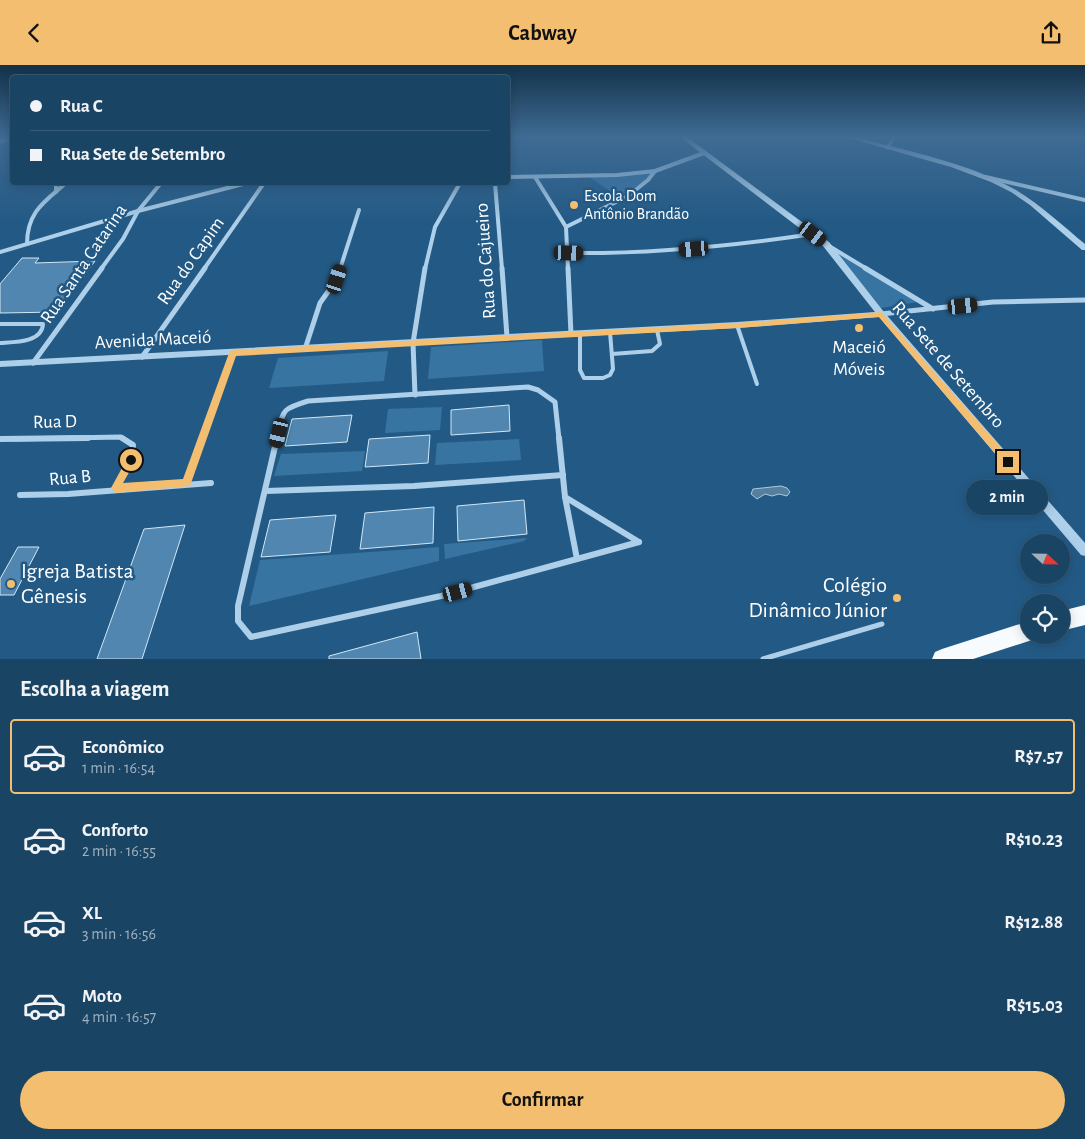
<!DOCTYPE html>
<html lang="pt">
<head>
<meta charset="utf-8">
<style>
	:root { --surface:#1a4464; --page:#234b6a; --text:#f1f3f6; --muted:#9fb0bf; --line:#385c78; --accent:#f4be70 }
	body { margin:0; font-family:"Alegreya Sans",sans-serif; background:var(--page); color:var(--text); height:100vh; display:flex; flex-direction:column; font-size:19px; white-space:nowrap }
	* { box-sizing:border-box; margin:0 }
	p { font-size:16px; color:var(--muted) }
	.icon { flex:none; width:28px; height:28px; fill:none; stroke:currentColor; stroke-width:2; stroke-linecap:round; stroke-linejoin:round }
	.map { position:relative; height:594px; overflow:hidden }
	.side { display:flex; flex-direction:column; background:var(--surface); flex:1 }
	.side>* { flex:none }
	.top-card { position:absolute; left:10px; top:10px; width:500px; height:110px; border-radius:5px; box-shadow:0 2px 12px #0003,0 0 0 1px var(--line); display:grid; align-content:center; height:110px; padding:0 20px; background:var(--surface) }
	.needle { width:32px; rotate:112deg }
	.controls { position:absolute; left:1020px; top:469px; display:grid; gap:10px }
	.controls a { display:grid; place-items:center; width:50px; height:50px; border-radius:50%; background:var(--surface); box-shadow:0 2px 12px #0003,0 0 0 1px var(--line); font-size:25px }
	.end { position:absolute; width:22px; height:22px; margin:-11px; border:6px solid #f4be70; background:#111; box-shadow:0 0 0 2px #111 }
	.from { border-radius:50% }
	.bubble { position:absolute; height:35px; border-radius:18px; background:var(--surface); box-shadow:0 2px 12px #0003,0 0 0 1px var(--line); font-size:16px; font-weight:600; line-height:35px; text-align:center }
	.car { position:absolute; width:15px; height:30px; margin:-15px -8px; border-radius:6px; box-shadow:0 0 4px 1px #0007; background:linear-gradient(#222 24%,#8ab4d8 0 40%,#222 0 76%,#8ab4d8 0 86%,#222 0) }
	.top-card b { display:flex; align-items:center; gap:18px; height:48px; font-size:19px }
	.top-card b+b { border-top:1px solid var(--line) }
	.top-card i { width:12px; height:12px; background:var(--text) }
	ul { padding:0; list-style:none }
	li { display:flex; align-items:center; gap:15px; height:75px; margin:0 10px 8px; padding:0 10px; border:2px solid transparent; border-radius:5px }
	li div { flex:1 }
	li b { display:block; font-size:19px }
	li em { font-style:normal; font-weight:600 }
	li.active { border-color:var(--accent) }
	li>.icon { width:45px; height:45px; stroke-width:1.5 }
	h2 { padding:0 20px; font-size:22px; line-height:60px }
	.button { display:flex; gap:10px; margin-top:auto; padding:10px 20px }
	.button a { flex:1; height:58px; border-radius:30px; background:var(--accent); color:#111; font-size:20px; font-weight:600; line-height:58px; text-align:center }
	header { display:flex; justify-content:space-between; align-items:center; height:65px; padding:0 20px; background:var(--accent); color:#111; font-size:22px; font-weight:600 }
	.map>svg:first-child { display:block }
	.green { fill:#3774a2 }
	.water { fill:#577e9b; stroke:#a1ccea }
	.building { fill:#5086af; stroke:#d1e7f7 }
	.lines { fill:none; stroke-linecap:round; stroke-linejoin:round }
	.service-far2 { stroke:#adcfe9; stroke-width:3 }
	.service-far1 { stroke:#adcfe9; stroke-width:4 }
	.service { stroke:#adcfe9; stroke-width:5 }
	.minor-far2 { stroke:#adcfe9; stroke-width:4 }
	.minor-far1 { stroke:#adcfe9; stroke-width:5 }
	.minor { stroke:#adcfe9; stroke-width:6 }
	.tertiary { fill:#adcfe9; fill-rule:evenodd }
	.trunk { fill:#f8fbfe; fill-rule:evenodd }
	.route { fill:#f4be70 }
	.poi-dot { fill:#f4be70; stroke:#235a85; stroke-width:2 }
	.labels { text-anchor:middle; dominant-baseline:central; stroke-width:5; stroke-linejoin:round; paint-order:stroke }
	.far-poi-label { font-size:16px; fill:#fff; stroke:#235a85; text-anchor:start }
	.street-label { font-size:19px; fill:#fff; stroke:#235a85 }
	.poi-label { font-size:19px; fill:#fff; stroke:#235a85 }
	.near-poi-label { font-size:22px; fill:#fff; stroke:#235a85; text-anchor:start }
</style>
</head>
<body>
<header><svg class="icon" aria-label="back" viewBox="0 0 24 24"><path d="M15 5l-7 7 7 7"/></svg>Cabway<svg class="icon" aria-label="share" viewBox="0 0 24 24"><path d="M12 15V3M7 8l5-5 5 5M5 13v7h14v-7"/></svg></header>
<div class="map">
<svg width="1085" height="594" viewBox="0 0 1085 594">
	<rect width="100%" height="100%" fill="#235a85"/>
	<g class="green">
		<polygon points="652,107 648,114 619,132 589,112"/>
		<polygon points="835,186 918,237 881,243"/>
		<polygon points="542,275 544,306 428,314 431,282"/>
		<polygon points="388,286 384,316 269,323 278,293"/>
		<polygon points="442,342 440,365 385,368 388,344"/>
		<polygon points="519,374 521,395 435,400 437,378"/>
		<polygon points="365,386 362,406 274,411 281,389"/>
		<polygon points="527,473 524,476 445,494 444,479"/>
		<polygon points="439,482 439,496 249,541 260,495"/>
	</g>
	<polygon class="water" points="781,421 787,423 790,427 787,431 779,429 772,431 765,429 757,434 751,429 753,424"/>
	<g class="building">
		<polygon points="22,193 39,193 35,198 95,196 58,247 0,248 0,219"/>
		<polygon points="509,340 510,366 451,370 451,345"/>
		<polygon points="352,350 347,377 285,381 292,354"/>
		<polygon points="430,370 428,398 365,402 369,374"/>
		<polygon points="524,435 527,469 458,476 457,441"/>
		<polygon points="434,442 433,478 360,484 365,448"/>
		<polygon points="336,450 330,487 261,492 270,455"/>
		<polygon points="185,460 142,594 97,594 144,464"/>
		<polygon points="18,482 39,482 14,530 0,530 0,514"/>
		<polygon points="417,567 421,594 329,594 329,591"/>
	</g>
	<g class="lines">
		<polyline class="service-far2" points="887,83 895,72"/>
		<g class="service-far1">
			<path d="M0,259H43C42,278 14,277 0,278"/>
			<polyline points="737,260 757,319"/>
			<polyline points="580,269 580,305 584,313 603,313 610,310 613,304 610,267"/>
			<polyline points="612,289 652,286 660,279 657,265"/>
		</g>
		<polyline class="service" points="763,594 882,559"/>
		<g class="minor-far2">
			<polyline points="0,76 12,74"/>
			<polyline points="508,112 617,110 655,106"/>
			<polyline points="535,112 566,162 568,204"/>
			<polyline points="986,112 1085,135"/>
			<polyline points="56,118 56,127"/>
			<polyline points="495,118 502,204"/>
			<polyline points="566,162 628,131 648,115 655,106 704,88"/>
			<path d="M27,179C27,147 44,137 66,118"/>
			<polyline points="829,181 867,204"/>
			<polyline points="0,187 138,146 247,118"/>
			<path d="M569,188C651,189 732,181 813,169"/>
			<polyline points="101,204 123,174 138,146 161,118"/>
			<polyline points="204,204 264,118"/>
			<polyline points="340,204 359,145"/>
			<polyline points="425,204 435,162 460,118"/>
		</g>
		<g class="minor-far1">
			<polyline points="502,203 507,272"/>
			<polyline points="568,203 571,269"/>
			<polyline points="865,203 933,244"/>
			<polyline points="881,249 993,237 1085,235"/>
			<polyline points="305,284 320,238 337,214 341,203"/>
			<polyline points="142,292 205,203"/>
			<polyline points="33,298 102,203"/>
			<polyline points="415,330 413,278 425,203"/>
			<polyline points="13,374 121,372 124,374"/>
			<polyline points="202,374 233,288"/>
			<path d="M277,374C284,345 279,345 308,336L528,322L538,325L555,337L559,374"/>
		</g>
		<g class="minor">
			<polyline points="277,373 238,541 238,556 251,572 441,531 577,494"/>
			<polyline points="559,373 565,432 577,494"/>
			<polyline points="0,374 88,373"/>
			<polyline points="186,418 202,373"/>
			<polyline points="116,423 131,395 133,380 122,373"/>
			<polyline points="266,426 414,421 563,410"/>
			<polyline points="20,430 68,429 211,418"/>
			<polyline points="565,432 639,477"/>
			<polyline points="577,494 639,477"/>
		</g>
		<g class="tertiary">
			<polygon points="680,72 687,72 829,177 884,247 1085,478 1085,491 1081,490 879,252 737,263 0,302 0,296 737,257 875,247 823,181"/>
			<path d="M845,72H856C910,87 967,97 1016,125C1041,140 1063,161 1085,179V185H1082L1030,140L1011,127L991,117L951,102Z"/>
		</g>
		<g class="trunk">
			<polygon points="1085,540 1085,560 1061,566 1061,546"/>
			<polygon points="1029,556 1029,570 1037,570 1036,573 1029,576 973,594 932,594 935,587 942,584"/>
		</g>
	</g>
	<linearGradient id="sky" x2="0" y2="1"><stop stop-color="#133249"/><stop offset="0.46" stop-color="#3f6b94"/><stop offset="1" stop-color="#3f6b94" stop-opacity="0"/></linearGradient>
	<rect width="1085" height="156" fill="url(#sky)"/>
	<polygon class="route" points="881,247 1012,395 1012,400 1005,400 879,252 738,263 236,291 190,421 116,428 111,423 128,392 131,391 136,395 123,418 183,414 229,288 233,285 738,258"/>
	<g class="poi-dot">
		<circle cx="574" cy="140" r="5"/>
		<circle cx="859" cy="263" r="5"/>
		<circle cx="11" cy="519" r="5"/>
		<circle cx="897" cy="533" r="5"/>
	</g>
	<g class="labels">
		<g class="far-poi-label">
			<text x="584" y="131">Escola Dom<tspan x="584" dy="18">Antônio Brandão</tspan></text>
		</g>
		<g class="street-label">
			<text transform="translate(191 196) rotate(-55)">Rua do Capim</text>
			<text transform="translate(486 196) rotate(-94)">Rua do Cajueiro</text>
			<text transform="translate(84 199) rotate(-56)">Rua Santa Catarina</text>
			<text transform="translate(153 275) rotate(-3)">Avenida Maceió</text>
			<text transform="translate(948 300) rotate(49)">Rua Sete de Setembro</text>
			<text transform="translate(55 357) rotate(-1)">Rua D</text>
			<text transform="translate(70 413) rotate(-5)">Rua B</text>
		</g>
		<g class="poi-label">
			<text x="859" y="282">Maceió<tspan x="859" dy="22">Móveis</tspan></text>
		</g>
		<g class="near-poi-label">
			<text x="21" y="506">Igreja Batista<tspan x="21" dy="25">Gênesis</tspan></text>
			<text x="887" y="520" text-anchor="end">Colégio<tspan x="887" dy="25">Dinâmico Júnior</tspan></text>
		</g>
	</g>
</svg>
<div class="controls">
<a><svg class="needle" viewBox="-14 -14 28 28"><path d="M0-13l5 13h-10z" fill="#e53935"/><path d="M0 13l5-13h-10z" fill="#9fb0bf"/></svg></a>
<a><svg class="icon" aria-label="locate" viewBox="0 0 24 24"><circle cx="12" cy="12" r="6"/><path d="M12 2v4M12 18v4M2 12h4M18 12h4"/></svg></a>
</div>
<i class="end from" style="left:131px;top:395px"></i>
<i class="end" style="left:1008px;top:397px"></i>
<div class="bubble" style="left:966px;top:415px;width:82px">2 min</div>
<i class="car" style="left:813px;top:169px;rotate:127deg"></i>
<i class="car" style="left:694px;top:184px;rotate:265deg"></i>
<i class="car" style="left:569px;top:188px;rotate:92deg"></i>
<i class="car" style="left:337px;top:214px;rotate:18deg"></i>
<i class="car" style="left:963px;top:241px;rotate:84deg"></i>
<i class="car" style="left:279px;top:368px;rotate:193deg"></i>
<i class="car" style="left:458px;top:527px;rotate:75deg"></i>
<div class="top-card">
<b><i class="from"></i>Rua C</b>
<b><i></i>Rua Sete de Setembro</b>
</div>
</div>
<section class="side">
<h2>Escolha a viagem</h2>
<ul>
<li class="active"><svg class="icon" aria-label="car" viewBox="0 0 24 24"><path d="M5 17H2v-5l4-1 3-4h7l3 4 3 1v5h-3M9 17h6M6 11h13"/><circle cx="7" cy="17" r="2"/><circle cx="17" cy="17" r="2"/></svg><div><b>Econômico</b><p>1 min · 16:54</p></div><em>R$7.57</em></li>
<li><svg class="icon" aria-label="car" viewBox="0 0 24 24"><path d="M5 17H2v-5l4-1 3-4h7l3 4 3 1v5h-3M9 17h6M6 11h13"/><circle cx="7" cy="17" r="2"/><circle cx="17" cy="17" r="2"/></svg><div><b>Conforto</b><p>2 min · 16:55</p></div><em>R$10.23</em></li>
<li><svg class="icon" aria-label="car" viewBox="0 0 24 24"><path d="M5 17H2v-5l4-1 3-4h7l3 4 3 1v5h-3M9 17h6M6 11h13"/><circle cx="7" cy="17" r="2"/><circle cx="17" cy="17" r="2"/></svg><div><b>XL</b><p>3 min · 16:56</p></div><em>R$12.88</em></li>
<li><svg class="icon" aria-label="car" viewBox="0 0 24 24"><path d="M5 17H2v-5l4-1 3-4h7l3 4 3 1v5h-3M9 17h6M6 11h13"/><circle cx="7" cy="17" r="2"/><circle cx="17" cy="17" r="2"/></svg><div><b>Moto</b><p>4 min · 16:57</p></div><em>R$15.03</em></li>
</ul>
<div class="button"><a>Confirmar</a></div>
</section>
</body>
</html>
